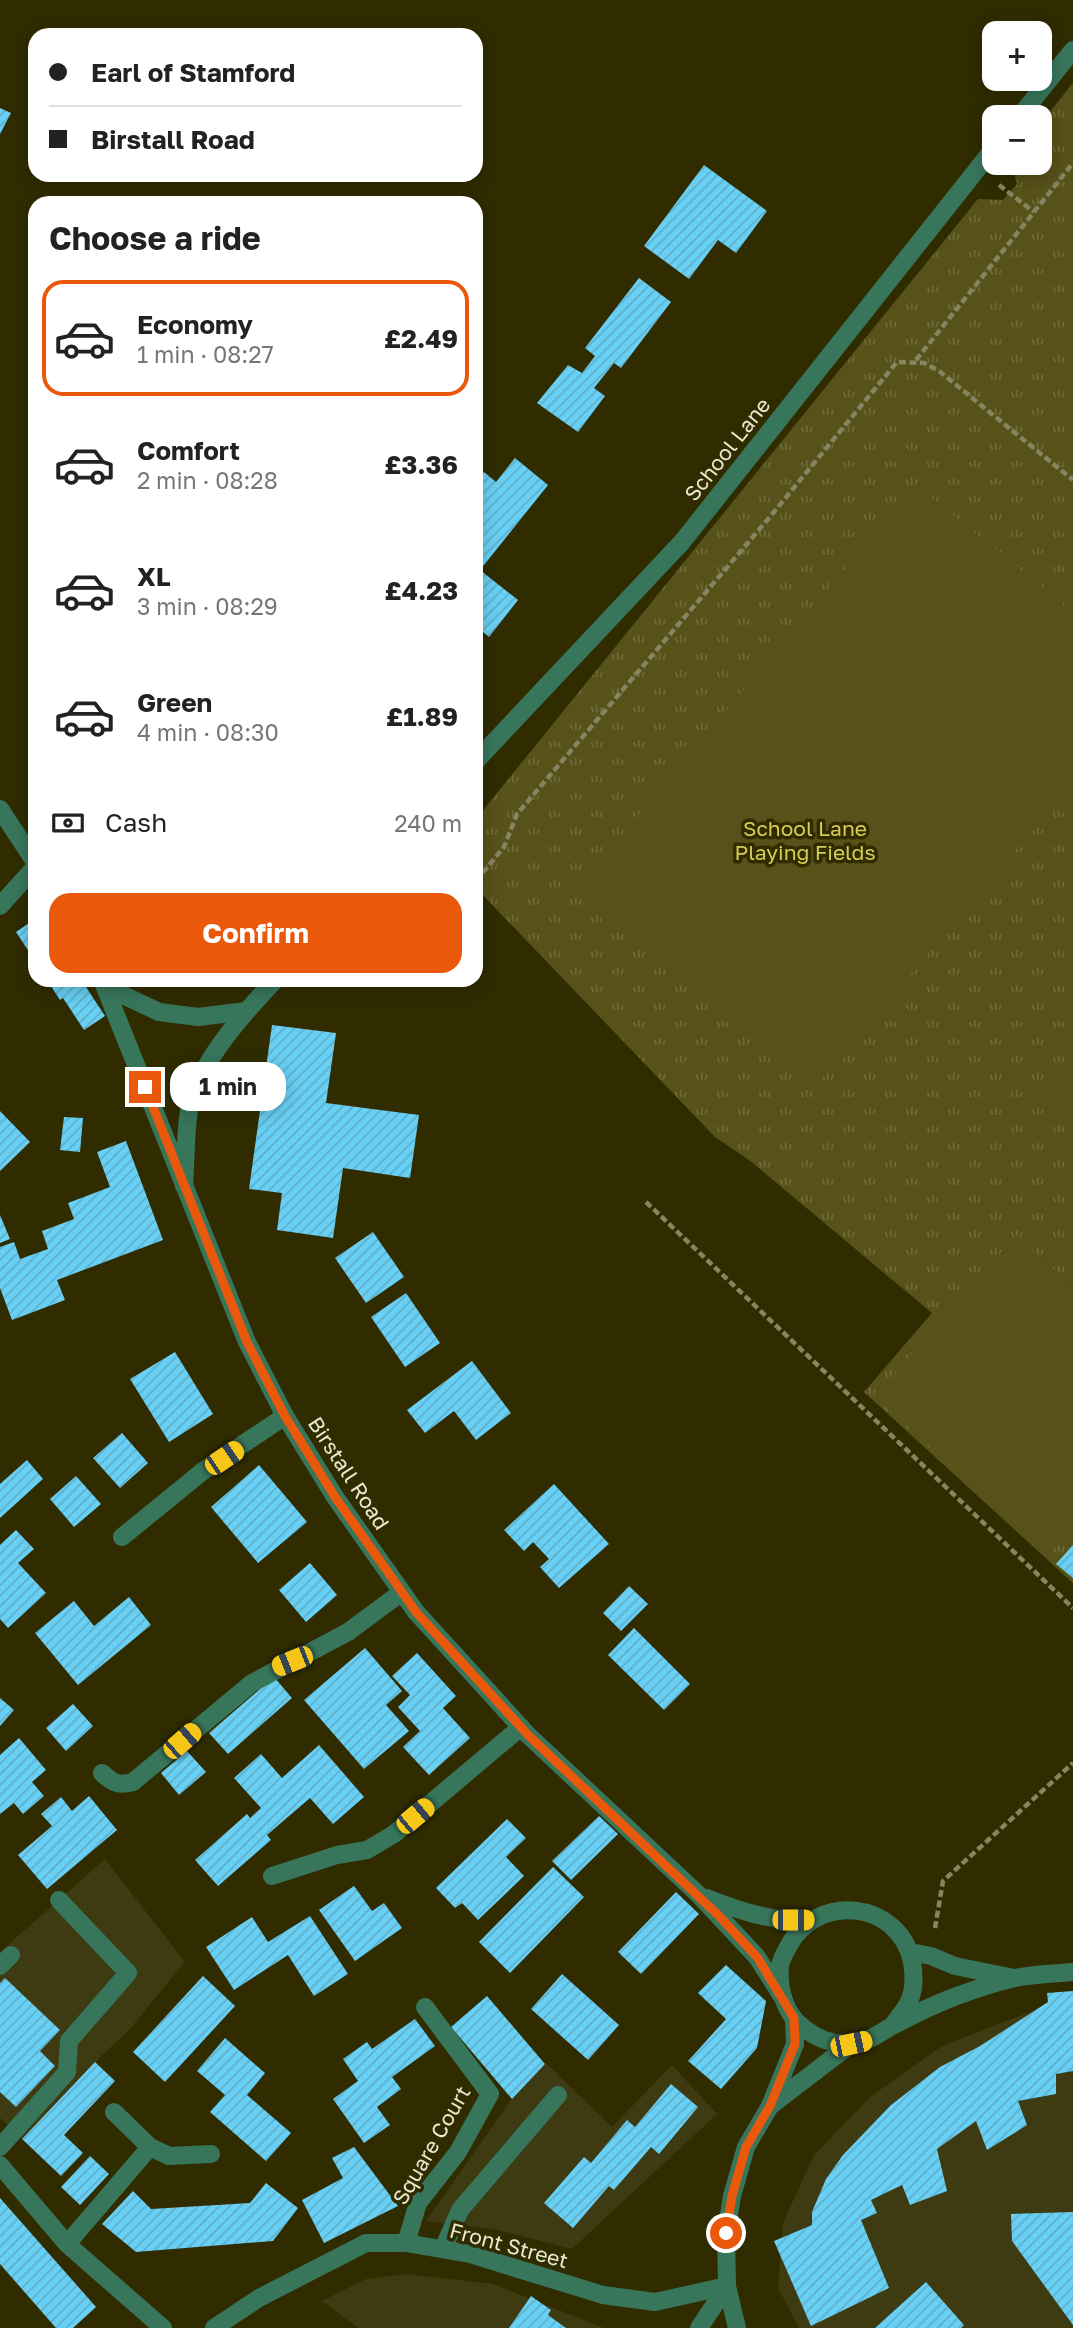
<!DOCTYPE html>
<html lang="en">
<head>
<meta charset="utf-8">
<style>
	:root { --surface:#fff; --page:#f6f6f6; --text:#222; --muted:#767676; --line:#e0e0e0; --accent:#ea580c }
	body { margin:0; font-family:"Golos Text",sans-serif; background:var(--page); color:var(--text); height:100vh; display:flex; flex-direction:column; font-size:26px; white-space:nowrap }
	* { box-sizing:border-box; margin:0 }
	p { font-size:23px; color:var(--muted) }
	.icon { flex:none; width:38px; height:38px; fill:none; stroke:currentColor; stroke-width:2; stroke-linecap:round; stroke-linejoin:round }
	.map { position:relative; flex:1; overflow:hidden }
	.details { position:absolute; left:28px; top:196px; width:455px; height:791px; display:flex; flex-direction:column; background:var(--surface); border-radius:21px; box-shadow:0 4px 18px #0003 }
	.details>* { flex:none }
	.banner { position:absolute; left:28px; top:28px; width:455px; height:154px; border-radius:21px; box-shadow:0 4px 18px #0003; display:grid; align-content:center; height:154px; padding:0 21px; background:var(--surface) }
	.tools { position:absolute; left:982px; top:21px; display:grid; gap:14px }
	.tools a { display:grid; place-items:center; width:70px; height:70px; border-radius:14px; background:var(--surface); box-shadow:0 4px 18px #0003; font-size:35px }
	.end { position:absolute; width:32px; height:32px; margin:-16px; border:9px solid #ea580c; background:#fff; box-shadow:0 0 0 4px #fff }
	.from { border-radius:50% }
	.bubble { position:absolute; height:49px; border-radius:21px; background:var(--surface); box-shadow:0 4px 18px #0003; font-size:23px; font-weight:700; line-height:49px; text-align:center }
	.car { position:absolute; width:21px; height:42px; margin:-21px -10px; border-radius:9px; box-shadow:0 0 5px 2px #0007; background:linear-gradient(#f5c518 24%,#345 0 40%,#f5c518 0 76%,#345 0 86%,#f5c518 0) }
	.banner b { display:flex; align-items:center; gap:24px; height:66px; font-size:26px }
	.banner b+b { border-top:2px solid var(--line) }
	.banner i { width:18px; height:18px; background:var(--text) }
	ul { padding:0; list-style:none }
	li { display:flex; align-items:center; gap:21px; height:116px; margin:0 14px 10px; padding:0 7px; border:4px solid transparent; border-radius:21px }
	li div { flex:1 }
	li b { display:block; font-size:26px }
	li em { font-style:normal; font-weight:700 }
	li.selected { border-color:var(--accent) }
	li>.icon { width:63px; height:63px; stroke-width:1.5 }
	h2 { padding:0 21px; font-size:32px; line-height:84px }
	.pay { display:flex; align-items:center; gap:18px; height:77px; padding:0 21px; font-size:26px }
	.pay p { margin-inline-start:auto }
	.cta { display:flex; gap:14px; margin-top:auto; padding:14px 21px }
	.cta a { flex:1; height:80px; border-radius:21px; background:var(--accent); color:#fff; font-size:28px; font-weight:700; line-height:80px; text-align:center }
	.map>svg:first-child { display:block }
	.built { fill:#3e3a11 }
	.park { fill:url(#park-tufts) }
	.pitch { fill:#575219 }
	.building { fill:url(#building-hatch) }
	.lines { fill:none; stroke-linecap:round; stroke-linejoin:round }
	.path { stroke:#868461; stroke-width:4.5; stroke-dasharray:7 3.5; stroke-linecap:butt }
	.service { stroke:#38765c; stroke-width:18 }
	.minor { stroke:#38765c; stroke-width:18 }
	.tertiary { stroke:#38765c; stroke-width:18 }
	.route { stroke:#ea580c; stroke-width:9 }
	.labels { text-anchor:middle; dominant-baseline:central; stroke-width:7; stroke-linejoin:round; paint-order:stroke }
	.street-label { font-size:21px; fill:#eae9d1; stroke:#302c00 }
	.park-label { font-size:21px; fill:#d6cc55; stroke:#302c00 }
</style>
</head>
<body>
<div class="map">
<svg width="1073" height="2328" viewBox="0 0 1073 2328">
	<defs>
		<pattern id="park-tufts" width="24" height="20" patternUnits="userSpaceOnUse" patternTransform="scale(1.75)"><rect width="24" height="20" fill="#575219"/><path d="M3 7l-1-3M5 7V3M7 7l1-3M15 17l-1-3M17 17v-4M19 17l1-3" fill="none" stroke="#6f6b39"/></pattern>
		<pattern id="building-hatch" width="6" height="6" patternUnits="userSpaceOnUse" patternTransform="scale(1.75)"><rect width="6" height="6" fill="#68d0f5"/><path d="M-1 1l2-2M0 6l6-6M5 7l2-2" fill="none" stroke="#60aec8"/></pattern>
	</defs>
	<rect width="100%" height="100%" fill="#302c00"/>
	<g class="built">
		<polygon points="105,1859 185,1962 129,2030 95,2062 22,2139 0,2118 0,1952"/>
		<polygon points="1060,2000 1073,2000 1073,2328 799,2328 778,2288 783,2223 814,2155 870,2097 942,2046"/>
		<polygon points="546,2063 612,2127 672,2065 717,2114 572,2249 493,2229 426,2221 511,2100"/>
		<polygon points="407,2274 493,2284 604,2328 358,2328 322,2301 366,2279"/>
	</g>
	<polygon class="park" points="1073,83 1073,1583 864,1392 932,1313 749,1160 715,1137 476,888 476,819 978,199 1003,200 1017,184 1011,163 1040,163 1040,124"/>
	<g class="pitch">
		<polygon points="916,485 1073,612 1073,783 818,1082 580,884"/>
		<polygon points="1073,1055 1073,1119 1042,1092"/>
		<polygon points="1016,1235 1073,1287 1073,1525 1049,1553 875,1397"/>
	</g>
	<g class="building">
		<polygon points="0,108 11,113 0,134"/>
		<polygon points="704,165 767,211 736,253 718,240 689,279 644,246"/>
		<polygon points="639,278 671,302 621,368 614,363 594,388 605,396 578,432 537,403 568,365 582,373 595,356 585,348"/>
		<polygon points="515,458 548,485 480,570 518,600 489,637 476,626 476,482 484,472 496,482"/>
		<polygon points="35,919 35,961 16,932"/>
		<polygon points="47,980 84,980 86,983 84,984 105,1016 84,1030 63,998 60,1000"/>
		<polygon points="272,1025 336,1033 326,1103 419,1115 410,1178 343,1168 333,1238 277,1230 282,1193 249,1189"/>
		<polygon points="0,1111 30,1142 0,1171"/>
		<polygon points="64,1117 83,1118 80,1152 60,1150"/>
		<polygon points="126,1141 163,1240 57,1280 65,1300 12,1320 0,1288 0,1247 14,1242 20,1259 48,1249 42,1231 74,1219 68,1203 110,1187 97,1152"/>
		<polygon points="0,1215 10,1239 0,1243"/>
		<polygon points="373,1232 404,1277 366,1303 335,1258"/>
		<polygon points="406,1293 440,1343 405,1367 371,1317"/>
		<polygon points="175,1352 213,1414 169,1442 130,1379"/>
		<polygon points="472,1361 511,1413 476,1440 454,1411 425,1433 407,1410"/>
		<polygon points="122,1433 148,1463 120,1488 93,1458"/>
		<polygon points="27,1460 43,1479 0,1518 0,1484"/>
		<polygon points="259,1465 307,1522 258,1563 211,1507"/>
		<polygon points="76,1476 101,1504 74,1527 50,1499"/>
		<polygon points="554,1484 609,1544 559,1588 540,1567 549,1559 533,1542 524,1551 504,1530"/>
		<polygon points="16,1530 34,1549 18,1563 46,1593 8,1628 0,1619 0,1545"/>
		<polygon points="1073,1545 1073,1578 1056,1564"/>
		<polygon points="310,1563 337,1595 306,1622 279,1590"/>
		<polygon points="629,1586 648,1604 621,1631 603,1613"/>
		<polygon points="129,1597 151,1625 78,1685 35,1633 74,1601 94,1626"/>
		<polygon points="634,1628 690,1684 664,1710 608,1655"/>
		<polygon points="365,1648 402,1691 386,1705 409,1731 364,1769 304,1700"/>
		<polygon points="417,1653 456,1696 443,1708 470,1738 429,1775 403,1747 420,1731 398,1707 410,1695 392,1676"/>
		<polygon points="274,1677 292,1698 228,1754 209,1733"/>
		<polygon points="0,1698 14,1710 0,1726"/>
		<polygon points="73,1704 93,1726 66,1751 46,1728"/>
		<polygon points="19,1738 46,1770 32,1782 44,1796 23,1814 14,1803 0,1814 0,1755"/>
		<polygon points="319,1745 364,1797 333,1824 310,1798 267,1835 271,1840 218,1886 195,1860 247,1814 250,1818 261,1808 234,1778 261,1754 282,1778"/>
		<polygon points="187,1751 206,1772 179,1795 161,1773"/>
		<polygon points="89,1796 117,1830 47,1889 18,1855 52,1826 41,1814 61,1797 72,1811"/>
		<polygon points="599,1816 618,1834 571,1880 552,1861"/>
		<polygon points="507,1819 526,1838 506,1857 524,1876 478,1920 462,1903 455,1908 436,1888"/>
		<polygon points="553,1867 584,1897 510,1973 479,1942"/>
		<polygon points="354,1886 372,1911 384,1903 402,1928 355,1961 319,1910"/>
		<polygon points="676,1892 699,1914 641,1974 618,1952"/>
		<polygon points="310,1916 348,1974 314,1996 288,1955 234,1990 206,1947 252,1917 268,1942"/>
		<polygon points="726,1965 766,2001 757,2048 721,2089 688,2061 726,2019 698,1993"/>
		<polygon points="562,1974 619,2025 588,2060 531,2009"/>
		<polygon points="203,1976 235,2006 165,2082 133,2052"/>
		<polygon points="5,1978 60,2030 40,2051 55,2066 16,2107 0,2092 0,1983"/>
		<polygon points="1073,1991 1073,2071 1056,2074 1056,2094 1018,2101 1027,2125 987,2150 976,2121 937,2149 947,2191 910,2205 902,2185 871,2200 877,2213 861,2220 889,2288 811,2326 774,2241 812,2225 812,2212 826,2179 843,2155 891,2105 940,2067 980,2046 1048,2002 1047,1993"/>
		<polygon points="487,1996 545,2064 512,2099 451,2027"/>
		<polygon points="415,2019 435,2046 392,2077 401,2089 377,2107 390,2125 364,2143 333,2099 358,2081 343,2059 367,2042 372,2049"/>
		<polygon points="225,2038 265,2073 247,2095 291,2133 266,2161 210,2112 225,2095 197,2071"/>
		<polygon points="95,2062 115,2081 64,2135 83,2153 61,2176 22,2139"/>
		<polygon points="671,2084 698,2107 659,2154 651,2147 614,2190 609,2186 573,2228 544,2203 584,2157 591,2163 627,2120 635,2127"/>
		<polygon points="354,2147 398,2206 324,2243 302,2200 343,2178 332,2158"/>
		<polygon points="90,2156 109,2174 80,2205 61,2187"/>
		<polygon points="266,2183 298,2208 273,2241 136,2252 102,2224 133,2191 151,2209 250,2203"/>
		<polygon points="0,2198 96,2307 73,2328 56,2328 0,2264"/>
		<polygon points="1073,2212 1073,2325 1012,2241 1011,2214"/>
		<polygon points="926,2282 964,2325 961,2328 875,2328"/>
		<polygon points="531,2296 551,2310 548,2315 566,2328 509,2328"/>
	</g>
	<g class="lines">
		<g class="path">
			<polyline points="999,185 1034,212"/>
			<polyline points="916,360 1073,163"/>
			<polyline points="476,881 504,847 517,814 769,518 897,362 924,363 939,371 1073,480"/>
			<polyline points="646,1202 1073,1608"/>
			<polyline points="935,1928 943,1881 1073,1763"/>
		</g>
		<g class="service">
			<polyline points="122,1537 203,1471 285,1416"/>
			<path d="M102,1773C113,1783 118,1786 133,1782L252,1683L348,1632L402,1592"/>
			<polyline points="272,1876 337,1855 367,1850 394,1834 521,1727"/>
			<polyline points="0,1966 11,1955"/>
			<polyline points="114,2112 150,2147 169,2156 211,2154"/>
			<polyline points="0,2147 67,2072 69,2041 128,1973 59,1900"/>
			<polyline points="406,2243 418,2203 458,2152 490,2094 425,2007"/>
			<polyline points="67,2244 150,2147"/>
			<polyline points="443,2249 460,2210 558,2095"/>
			<polyline points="699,2328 727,2286"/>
		</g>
		<g class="minor">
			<polyline points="1019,117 1073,50"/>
			<polyline points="476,761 682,542 994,148"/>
			<polyline points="0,906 35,867"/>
			<polyline points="106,987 159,1012 198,1017 246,1011"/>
			<path d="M184,1186C186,1162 185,1127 190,1105C201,1060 244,1013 275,980"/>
			<polyline points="0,2165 67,2244 163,2328"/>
			<polyline points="214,2328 259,2298 366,2243 406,2243 470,2254 603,2295 655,2302 727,2286"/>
		</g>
		<g class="tertiary">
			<polyline points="0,809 35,862"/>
			<polyline points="102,980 247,1342 285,1416 335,1497 416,1612 528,1735 700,1896 757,1957 783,1998"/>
			<path d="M707,1898C745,1913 768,1920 809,1921"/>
			<polyline points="910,1952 931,1956 955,1966 1014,1978"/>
			<path d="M893,2025C898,2017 907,2008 910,1999C915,1987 914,1974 912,1962C899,1900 816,1892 788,1947C785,1953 781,1959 780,1966C778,1984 783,2007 796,2021C811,2036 831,2046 853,2043C872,2041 880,2032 896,2024C913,2015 931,2006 949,1999C970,1991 993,1983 1015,1978C1034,1974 1054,1974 1073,1972"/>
			<polyline points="770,2106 851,2044"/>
			<polyline points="737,2328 727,2286 726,2233 732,2196 746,2147 770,2106 795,2044 794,2019"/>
		</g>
	</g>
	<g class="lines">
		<polyline class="route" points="145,1087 247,1342 285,1416 335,1497 416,1612 528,1735 719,1916 757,1957 794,2018 795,2044 770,2106 746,2147 732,2196 726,2233"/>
	</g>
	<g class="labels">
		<g class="street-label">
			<text transform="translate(727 449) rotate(-52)">School Lane</text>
			<text transform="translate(349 1473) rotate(57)">Birstall Road</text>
			<text transform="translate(431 2145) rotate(-60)">Square Court</text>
			<text transform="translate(509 2245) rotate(15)">Front Street</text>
		</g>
		<g class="park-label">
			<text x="805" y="828">School Lane<tspan x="805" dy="24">Playing Fields</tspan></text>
		</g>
	</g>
</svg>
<div class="tools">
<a>+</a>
<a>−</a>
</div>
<i class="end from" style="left:726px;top:2233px"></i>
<i class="end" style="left:145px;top:1087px"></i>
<div class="bubble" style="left:170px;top:1062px;width:116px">1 min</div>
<i class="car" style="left:224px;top:1458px;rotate:56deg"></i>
<i class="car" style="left:292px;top:1661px;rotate:248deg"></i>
<i class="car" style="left:182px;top:1741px;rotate:49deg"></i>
<i class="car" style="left:415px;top:1816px;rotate:50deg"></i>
<i class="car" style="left:793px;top:1920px;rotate:90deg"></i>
<i class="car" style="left:851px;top:2044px;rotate:78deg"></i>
<div class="banner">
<b><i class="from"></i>Earl of Stamford</b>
<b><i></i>Birstall Road</b>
</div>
<section class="details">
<h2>Choose a ride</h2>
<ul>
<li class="selected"><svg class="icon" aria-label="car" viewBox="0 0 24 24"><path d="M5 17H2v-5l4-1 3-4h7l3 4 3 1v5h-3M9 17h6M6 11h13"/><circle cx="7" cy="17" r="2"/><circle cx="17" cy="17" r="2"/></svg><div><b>Economy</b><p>1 min · 08:27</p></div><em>£2.49</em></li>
<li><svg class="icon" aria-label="car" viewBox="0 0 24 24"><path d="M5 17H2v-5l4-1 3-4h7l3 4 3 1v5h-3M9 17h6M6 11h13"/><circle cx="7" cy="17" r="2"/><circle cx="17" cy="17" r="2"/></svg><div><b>Comfort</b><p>2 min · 08:28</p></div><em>£3.36</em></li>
<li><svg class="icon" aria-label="car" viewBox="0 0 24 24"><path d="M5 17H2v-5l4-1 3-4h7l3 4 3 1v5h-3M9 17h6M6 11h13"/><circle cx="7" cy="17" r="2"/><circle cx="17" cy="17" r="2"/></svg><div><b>XL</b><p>3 min · 08:29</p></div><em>£4.23</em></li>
<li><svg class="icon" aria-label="car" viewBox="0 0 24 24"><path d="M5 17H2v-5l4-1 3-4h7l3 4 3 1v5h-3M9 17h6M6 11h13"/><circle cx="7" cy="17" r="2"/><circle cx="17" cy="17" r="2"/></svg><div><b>Green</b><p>4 min · 08:30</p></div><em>£1.89</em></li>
</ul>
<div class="pay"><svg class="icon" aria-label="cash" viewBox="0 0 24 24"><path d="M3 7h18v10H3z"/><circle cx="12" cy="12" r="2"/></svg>Cash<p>240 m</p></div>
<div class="cta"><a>Confirm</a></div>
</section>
</div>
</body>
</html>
